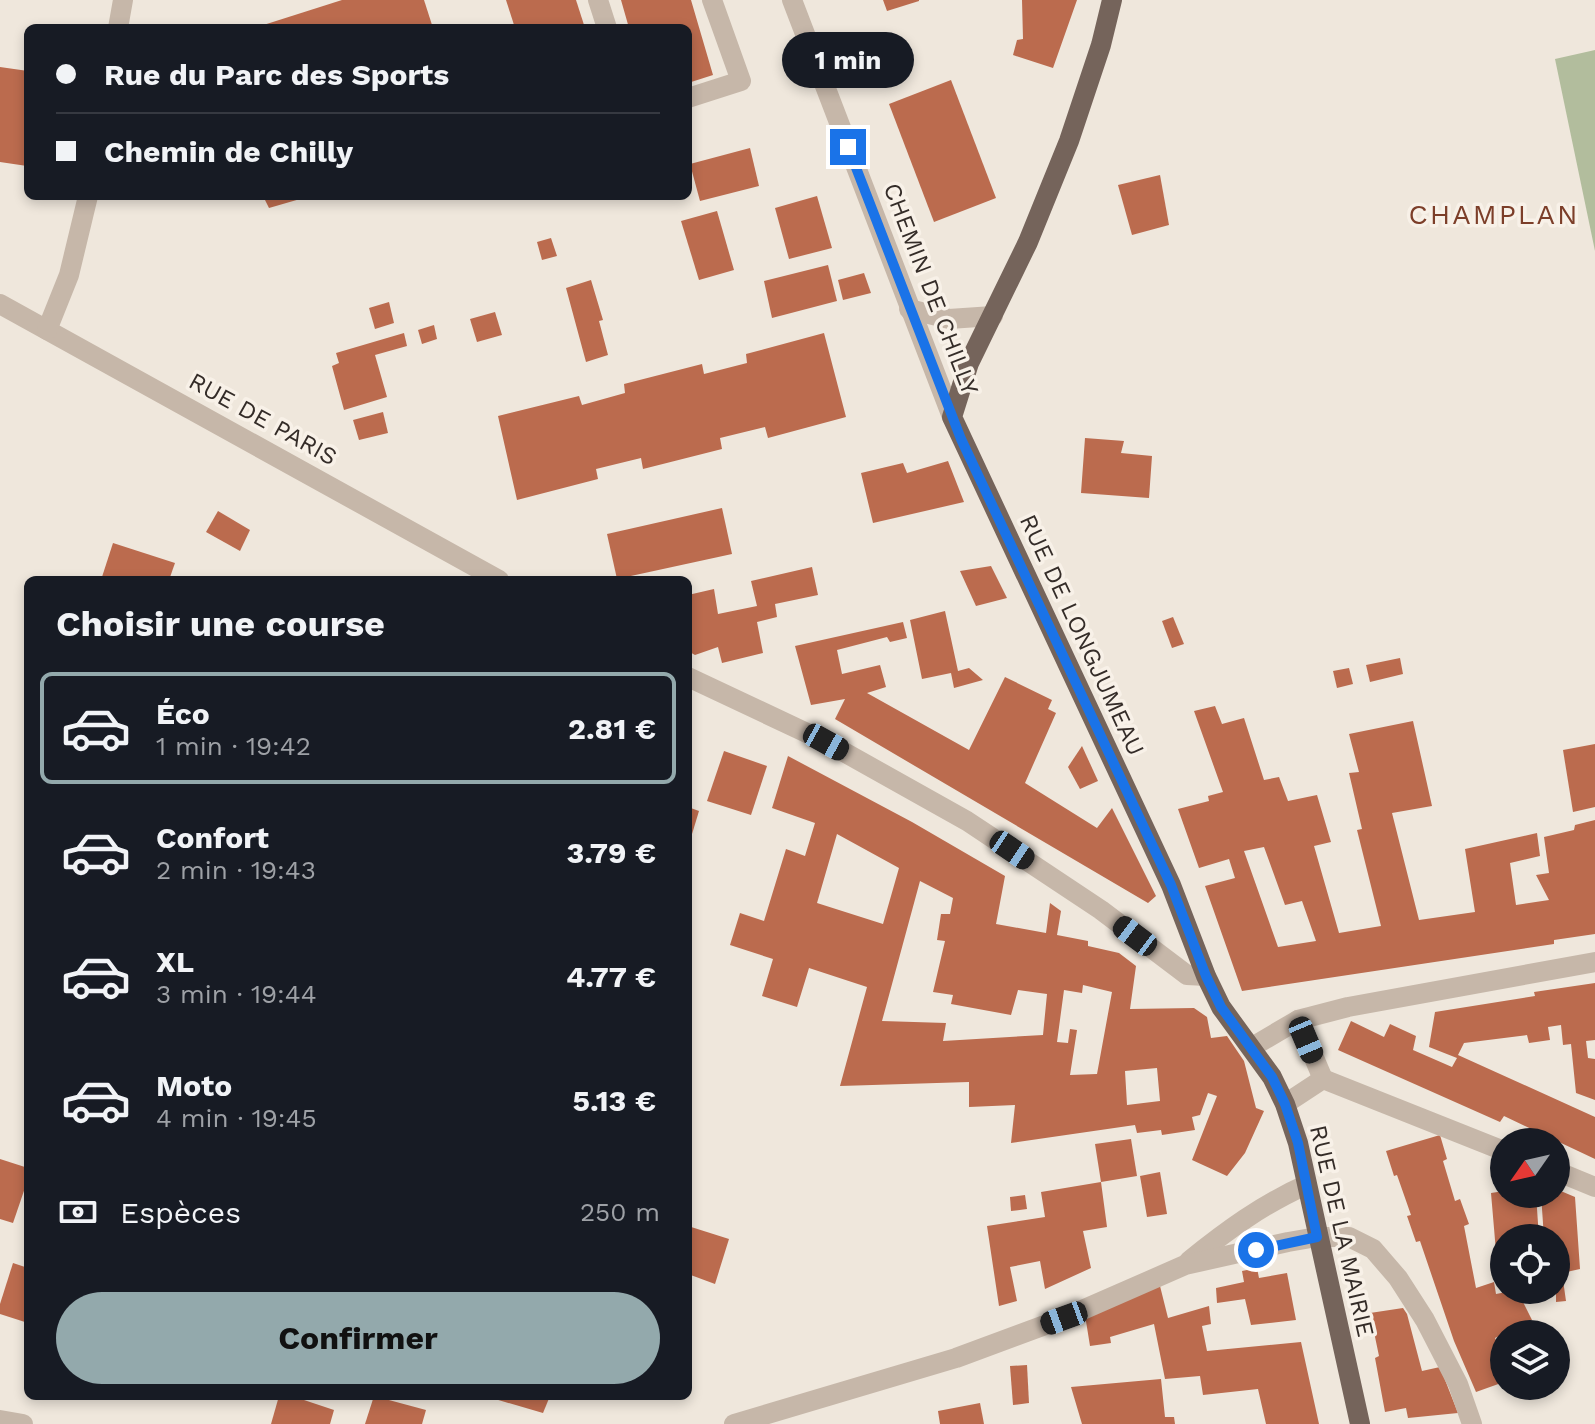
<!DOCTYPE html>
<html lang="fr">
<head>
<meta charset="utf-8">
<style>
	:root { --surface:#171b24; --page:#20242c; --text:#f1f3f6; --muted:#9ea1a6; --line:#363941; --accent:#93a9ac }
	body { margin:0; font-family:"Work Sans",sans-serif; background:var(--page); color:var(--text); height:100vh; display:flex; flex-direction:column; font-size:30px; white-space:nowrap }
	* { box-sizing:border-box; margin:0 }
	p { font-size:26px; color:var(--muted) }
	.icon { flex:none; width:44px; height:44px; fill:none; stroke:currentColor; stroke-width:2; stroke-linecap:round; stroke-linejoin:round }
	.map { position:relative; flex:1; overflow:hidden }
	.drawer { position:absolute; left:24px; top:576px; width:668px; height:824px; display:flex; flex-direction:column; background:var(--surface); border-radius:12px; box-shadow:0 4px 12px #0003 }
	.drawer>* { flex:none }
	.banner { position:absolute; left:24px; top:24px; width:668px; height:176px; border-radius:12px; box-shadow:0 4px 12px #0003; display:grid; align-content:center; height:176px; padding:0 32px; background:var(--surface) }
	.needle { width:52px; rotate:236deg }
	.controls { position:absolute; left:1490px; top:1128px; display:grid; gap:16px }
	.controls a { display:grid; place-items:center; width:80px; height:80px; border-radius:50%; background:var(--surface); box-shadow:0 4px 12px #0003; font-size:40px }
	.end { position:absolute; width:36px; height:36px; margin:-18px; border:10px solid #1a73e8; background:#fff; box-shadow:0 0 0 4px #fff }
	.from { border-radius:50% }
	.bubble { position:absolute; height:56px; border-radius:28px; background:var(--surface); box-shadow:0 4px 12px #0003; font-size:26px; font-weight:700; line-height:56px; text-align:center }
	.car { position:absolute; width:24px; height:48px; margin:-24px -12px; border-radius:10px; box-shadow:0 0 6px 2px #0007; background:linear-gradient(#222 24%,#8ab4d8 0 40%,#222 0 76%,#8ab4d8 0 86%,#222 0) }
	.banner b { display:flex; align-items:center; gap:28px; height:76px; font-size:30px }
	.banner b+b { border-top:2px solid var(--line) }
	.banner i { width:20px; height:20px; background:var(--text) }
	ul { padding:0; list-style:none }
	li { display:flex; align-items:center; gap:24px; height:112px; margin:0 16px 12px; padding:0 16px; border:4px solid transparent; border-radius:12px }
	li div { flex:1 }
	li b { display:block; font-size:30px }
	li em { font-style:normal; font-weight:700 }
	li.current { border-color:var(--accent) }
	li>.icon { width:72px; height:72px; stroke-width:1.5 }
	h2 { padding:0 32px; font-size:36px; line-height:96px }
	.pay { display:flex; align-items:center; gap:20px; height:88px; padding:0 32px; font-size:30px }
	.pay p { margin-inline-start:auto }
	.primary-button { display:flex; gap:16px; margin-top:auto; padding:16px 32px }
	.primary-button a { flex:1; height:92px; border-radius:48px; background:var(--accent); color:#111; font-size:32px; font-weight:700; line-height:92px; text-align:center }
	.map>svg:first-child { display:block }
	.green { fill:#b2bd9d }
	.building { fill:#bb6b4e; fill-rule:evenodd }
	.lines { fill:none; stroke-linecap:round; stroke-linejoin:round }
	.minor { stroke:#c6b7a9; stroke-width:20 }
	.major { stroke:#75645b; stroke-width:20 }
	.route { stroke:#1a73e8; stroke-width:10 }
	.labels { text-anchor:middle; dominant-baseline:central; stroke-width:7; stroke-linejoin:round; paint-order:stroke }
	.street-label { font-size:24px; fill:#342c28; stroke:#f8f1e8 }
	.quarter-label { font-size:28px; letter-spacing:2px; fill:#7c3e29; stroke:#f8f1e8 }
</style>
</head>
<body>
<div class="map">
<svg width="1595" height="1424" viewBox="0 0 1595 1424">
	<rect width="100%" height="100%" fill="#efe7dc"/>
	<polygon class="green" points="1595,50 1595,251 1555,59"/>
	<g class="building">
		<polygon points="342,0 424,0 433,28 254,28"/>
		<polygon points="506,0 576,0 585,28 515,28"/>
		<polygon points="621,0 691,0 713,75 688,83 688,28 629,28"/>
		<polygon points="883,0 919,0 919,1 887,11"/>
		<polygon points="1022,0 1077,0 1053,68 1013,55 1017,40 1023,39"/>
		<polygon points="0,67 28,71 27,166 0,162"/>
		<polygon points="951,80 996,198 934,222 889,104"/>
		<polygon points="750,148 759,186 700,201 690,164"/>
		<polygon points="1160,175 1169,225 1132,235 1118,185"/>
		<polygon points="263,196 307,196 307,197 269,208"/>
		<polygon points="817,196 832,248 789,259 775,208"/>
		<polygon points="717,211 734,270 699,280 681,221"/>
		<polygon points="551,238 557,256 542,260 537,242"/>
		<polygon points="828,265 837,301 772,318 764,281"/>
		<polygon points="864,273 871,293 843,300 838,280"/>
		<polygon points="591,280 603,320 599,321 608,355 586,362 566,288"/>
		<polygon points="389,302 394,323 375,329 369,308"/>
		<polygon points="495,312 502,335 477,342 470,319"/>
		<polygon points="434,325 437,339 422,344 418,330"/>
		<polygon points="404,333 407,346 375,355 387,397 344,410 332,366 339,363 336,353"/>
		<polygon points="824,333 846,417 768,438 765,427 720,438 722,449 643,469 641,458 596,469 598,479 517,500 498,416 579,396 582,405 625,393 624,384 702,364 704,374 747,363 746,354"/>
		<polygon points="383,412 388,433 359,440 353,420"/>
		<polygon points="1085,438 1124,441 1121,453 1152,456 1149,498 1081,493"/>
		<polygon points="948,461 964,502 873,523 861,473 903,463 907,473"/>
		<polygon points="722,508 732,554 617,579 607,534"/>
		<polygon points="218,511 250,530 240,551 206,532"/>
		<polygon points="113,543 175,563 169,580 101,580"/>
		<polygon points="991,566 1007,598 976,606 960,571"/>
		<polygon points="812,567 818,595 775,604 777,617 757,622 763,653 722,663 718,647 695,655 688,651 688,595 714,589 718,614 757,606 751,581"/>
		<polygon points="945,611 958,671 969,668 983,680 954,688 951,673 922,679 910,620"/>
		<polygon points="1173,617 1184,644 1172,648 1162,621"/>
		<polygon points="903,622 907,638 890,642 887,637 837,650 842,674 880,665 886,687 867,693 969,750 1005,677 1052,700 1048,709 1056,713 1025,783 1097,828 1112,808 1156,896 1148,903 835,719 845,699 811,705 795,646"/>
		<polygon points="1400,658 1403,674 1370,682 1366,665"/>
		<polygon points="1349,668 1353,684 1337,688 1333,671"/>
		<path d="M1215,706L1222,724L1244,718L1264,780L1279,777L1288,801L1317,795L1331,842L1314,846L1339,933L1381,926L1357,830L1362,829L1349,773L1359,772L1349,734L1413,721L1432,806L1392,813L1419,920L1475,912L1465,849L1537,833L1540,856L1510,863L1516,905L1549,900L1536,875L1549,873L1544,837L1574,830L1575,825L1595,820V934L1554,940V944L1242,991L1205,886L1235,878L1229,859L1199,868L1178,809L1209,801L1208,796L1223,792L1194,711ZM1264,847L1285,905L1302,901L1316,941L1278,947L1244,851Z"/>
		<polygon points="1595,744 1595,807 1573,812 1563,750"/>
		<polygon points="1082,746 1098,781 1080,789 1068,767"/>
		<polygon points="724,751 767,766 751,815 707,801"/>
		<path d="M788,756L912,822L1005,876L996,924L1046,933L1050,903L1061,911L1057,935L1088,941V946L1119,953L1136,966L1130,1009L1194,1008L1207,1017L1211,1038L1227,1036L1244,1061L1256,1108L1264,1111L1245,1153L1227,1176L1192,1160L1217,1096L1208,1093L1200,1115L1192,1117L1195,1130L1162,1135L1161,1130L1137,1133L1135,1125L1011,1143L1015,1105L969,1107V1082L840,1086L867,987L809,968L797,1007L762,996L773,959L730,945L740,913L764,921L786,849L805,856L815,823L772,808ZM837,834L899,868L883,924L817,903ZM920,881L953,898L950,914H941L937,940L945,941L933,992L953,995L951,1004L1011,1015L1018,990L1047,994L1043,1035L943,1041L946,1023L882,1021ZM1083,985L1112,992L1097,1074L1070,1075L1077,1030L1070,1029L1068,1043L1057,1042L1064,990L1082,993ZM1157,1068L1160,1101L1127,1105L1125,1071Z"/>
		<polygon points="688,807 699,811 689,844 688,844"/>
		<polygon points="1595,983 1595,1040 1586,1041 1588,1058 1595,1059 1595,1100 1576,1093 1571,1044 1563,1045 1561,1025 1548,1027 1550,1040 1529,1043 1527,1035 1464,1043 1458,1055 1595,1117 1595,1159 1504,1116 1500,1122 1338,1050 1351,1021 1384,1037 1390,1024 1416,1036 1413,1050 1452,1067 1457,1058 1429,1047 1435,1012 1535,996 1534,992"/>
		<polygon points="1440,1135 1447,1159 1443,1161 1455,1201 1460,1199 1469,1224 1464,1226 1476,1288 1494,1282 1496,1294 1517,1290 1532,1320 1495,1338 1504,1357 1504,1382 1476,1392 1454,1341 1420,1241 1416,1242 1407,1216 1411,1215 1397,1175 1394,1176 1386,1151"/>
		<polygon points="1131,1139 1137,1176 1101,1182 1095,1144"/>
		<polygon points="0,1159 28,1168 28,1179 13,1223 0,1219"/>
		<polygon points="1160,1172 1167,1214 1147,1217 1140,1176"/>
		<polygon points="1101,1182 1107,1227 1083,1231 1091,1268 1045,1289 1040,1261 1010,1267 1017,1301 999,1306 987,1226 1045,1217 1041,1192"/>
		<polygon points="1556,1189 1575,1197 1580,1269 1562,1273 1566,1301 1556,1302 1556,1238 1544,1238 1541,1194 1556,1194"/>
		<polygon points="1504,1191 1504,1194 1536,1194 1539,1238 1504,1238 1504,1275 1498,1275 1491,1193"/>
		<polygon points="1025,1195 1027,1209 1011,1211 1010,1197"/>
		<polygon points="688,1226 729,1239 715,1284 688,1274"/>
		<polygon points="13,1263 28,1268 28,1323 0,1314 0,1304"/>
		<polygon points="1257,1268 1259,1278 1287,1273 1296,1320 1251,1325 1245,1299 1217,1303 1216,1288 1244,1282 1242,1271"/>
		<polygon points="1160,1286 1168,1318 1209,1306 1211,1324 1202,1326 1207,1351 1301,1342 1319,1424 1266,1424 1258,1389 1203,1395 1200,1376 1165,1379 1154,1324 1110,1337 1111,1343 1090,1346 1085,1315"/>
		<polygon points="1403,1308 1407,1314 1422,1371 1440,1367 1458,1413 1408,1418 1406,1408 1385,1412 1375,1358 1379,1356 1370,1313"/>
		<polygon points="1027,1365 1029,1403 1013,1405 1010,1366"/>
		<polygon points="1161,1379 1165,1417 1174,1417 1175,1424 1082,1424 1071,1387"/>
		<polygon points="279,1396 292,1396 334,1410 330,1424 271,1424"/>
		<polygon points="374,1396 426,1410 422,1424 365,1424"/>
		<polygon points="496,1396 550,1396 543,1413 495,1399"/>
		<polygon points="980,1403 984,1424 940,1424 938,1411"/>
	</g>
	<g class="lines">
		<g class="minor">
			<polyline points="598,0 607,28"/>
			<polyline points="792,0 952,417"/>
			<polyline points="118,28 123,0"/>
			<polyline points="688,98 741,81 712,0"/>
			<polyline points="0,304 499,580"/>
			<polyline points="909,309 949,319 993,316"/>
			<polyline points="47,330 69,275 88,196"/>
			<polyline points="688,677 826,742 967,821 1101,910 1187,975 1206,976"/>
			<polyline points="1298,1020 1323,1079"/>
			<polyline points="1252,1047 1298,1020 1348,1007 1595,962"/>
			<polyline points="1285,1104 1323,1079 1504,1151"/>
			<polyline points="1556,1171 1595,1187"/>
			<path d="M1189,1261C1226,1231 1263,1204 1306,1185"/>
			<polyline points="0,1420 23,1424"/>
			<polyline points="734,1424 956,1358 1064,1318 1185,1265 1288,1242 1317,1237 1349,1237 1373,1249 1398,1278 1425,1320 1458,1384 1472,1424"/>
		</g>
		<polyline class="major" points="1112,0 1101,45 1069,141 1028,242 969,363 952,417 1171,885 1206,976 1221,1007 1272,1077 1285,1104 1298,1143 1360,1424"/>
	</g>
	<g class="lines">
		<polyline class="route" points="848,147 961,439 1171,885 1206,976 1221,1007 1272,1077 1285,1104 1298,1143 1317,1237 1256,1250"/>
	</g>
	<g class="labels">
		<g class="street-label">
			<text transform="translate(931 289) rotate(69)">CHEMIN DE CHILLY</text>
			<text transform="translate(263 419) rotate(29)">RUE DE PARIS</text>
			<text transform="translate(1082 635) rotate(65)">RUE DE LONGJUMEAU</text>
			<text transform="translate(1342 1231) rotate(77)">RUE DE LA MAIRIE</text>
		</g>
		<g class="quarter-label">
			<text x="1494" y="214">CHAMPLAN</text>
		</g>
	</g>
</svg>
<div class="controls">
<a><svg class="needle" viewBox="-14 -14 28 28"><path d="M0-13l5 13h-10z" fill="#e53935"/><path d="M0 13l5-13h-10z" fill="#9ea1a6"/></svg></a>
<a><svg class="icon" aria-label="locate" viewBox="0 0 24 24"><circle cx="12" cy="12" r="6"/><path d="M12 2v4M12 18v4M2 12h4M18 12h4"/></svg></a>
<a><svg class="icon" aria-label="layers" viewBox="0 0 24 24"><path d="M12 4l9 5-9 5-9-5zM3 14l9 5 9-5"/></svg></a>
</div>
<i class="end from" style="left:1256px;top:1250px"></i>
<i class="end" style="left:848px;top:147px"></i>
<div class="bubble" style="left:782px;top:32px;width:132px">1 min</div>
<i class="car" style="left:826px;top:742px;rotate:119deg"></i>
<i class="car" style="left:1012px;top:850px;rotate:124deg"></i>
<i class="car" style="left:1135px;top:936px;rotate:307deg"></i>
<i class="car" style="left:1306px;top:1040px;rotate:157deg"></i>
<i class="car" style="left:1064px;top:1318px;rotate:250deg"></i>
<div class="banner">
<b><i class="from"></i>Rue du Parc des Sports</b>
<b><i></i>Chemin de Chilly</b>
</div>
<section class="drawer">
<h2>Choisir une course</h2>
<ul>
<li class="current"><svg class="icon" aria-label="car" viewBox="0 0 24 24"><path d="M5 17H2v-5l4-1 3-4h7l3 4 3 1v5h-3M9 17h6M6 11h13"/><circle cx="7" cy="17" r="2"/><circle cx="17" cy="17" r="2"/></svg><div><b>Éco</b><p>1 min · 19:42</p></div><em>2.81 €</em></li>
<li><svg class="icon" aria-label="car" viewBox="0 0 24 24"><path d="M5 17H2v-5l4-1 3-4h7l3 4 3 1v5h-3M9 17h6M6 11h13"/><circle cx="7" cy="17" r="2"/><circle cx="17" cy="17" r="2"/></svg><div><b>Confort</b><p>2 min · 19:43</p></div><em>3.79 €</em></li>
<li><svg class="icon" aria-label="car" viewBox="0 0 24 24"><path d="M5 17H2v-5l4-1 3-4h7l3 4 3 1v5h-3M9 17h6M6 11h13"/><circle cx="7" cy="17" r="2"/><circle cx="17" cy="17" r="2"/></svg><div><b>XL</b><p>3 min · 19:44</p></div><em>4.77 €</em></li>
<li><svg class="icon" aria-label="car" viewBox="0 0 24 24"><path d="M5 17H2v-5l4-1 3-4h7l3 4 3 1v5h-3M9 17h6M6 11h13"/><circle cx="7" cy="17" r="2"/><circle cx="17" cy="17" r="2"/></svg><div><b>Moto</b><p>4 min · 19:45</p></div><em>5.13 €</em></li>
</ul>
<div class="pay"><svg class="icon" aria-label="cash" viewBox="0 0 24 24"><path d="M3 7h18v10H3z"/><circle cx="12" cy="12" r="2"/></svg>Espèces<p>250 m</p></div>
<div class="primary-button"><a>Confirmer</a></div>
</section>
</div>
</body>
</html>
